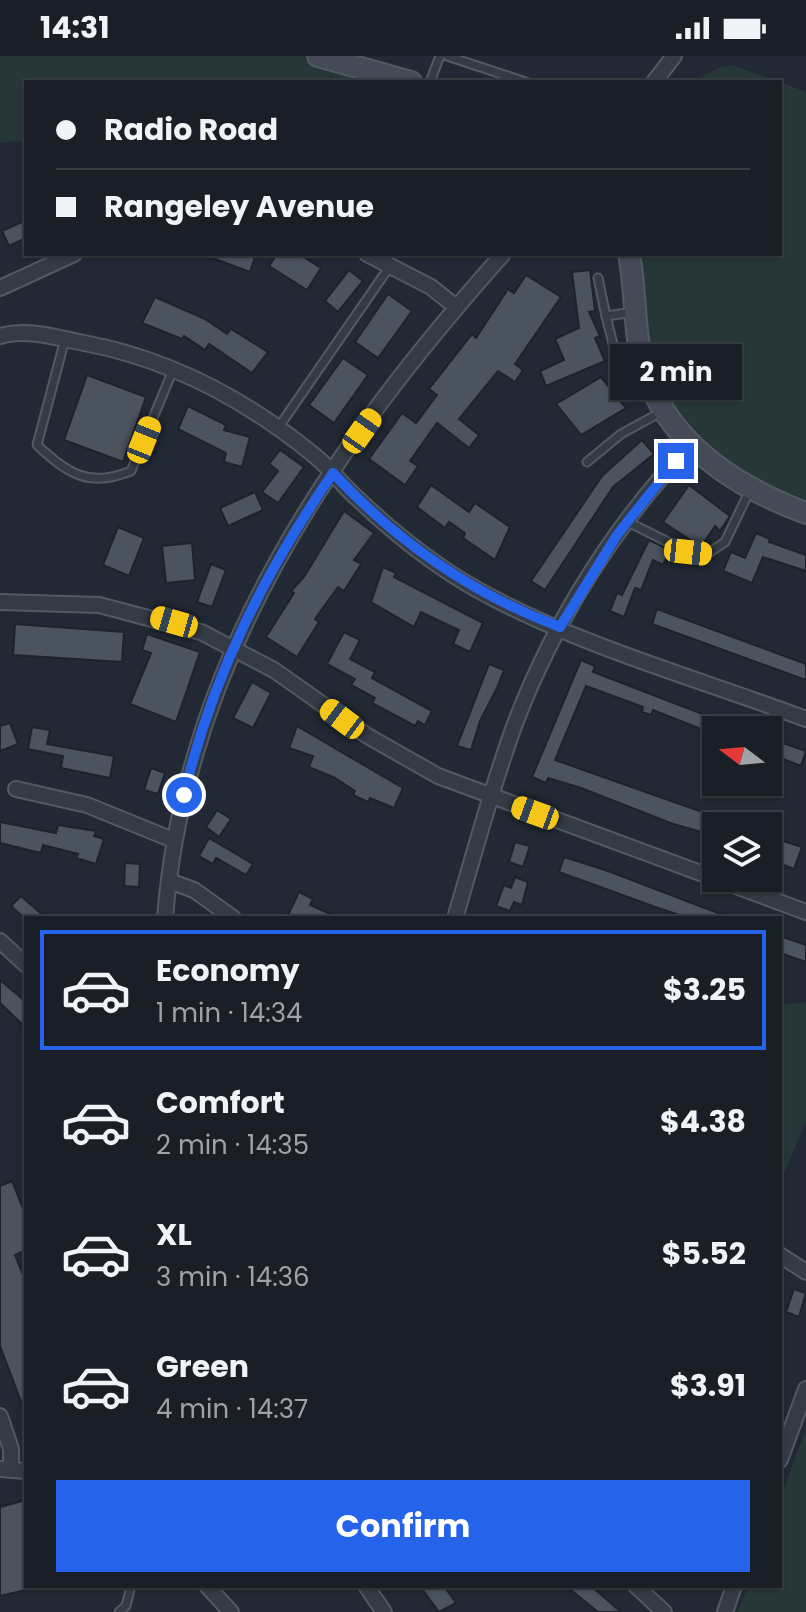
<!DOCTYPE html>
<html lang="en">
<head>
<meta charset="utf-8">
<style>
	:root { --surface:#1a1f27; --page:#23272f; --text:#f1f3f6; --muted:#9fa2a7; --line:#383d44; --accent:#2563eb }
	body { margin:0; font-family:Poppins,sans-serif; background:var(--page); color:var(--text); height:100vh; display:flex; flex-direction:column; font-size:30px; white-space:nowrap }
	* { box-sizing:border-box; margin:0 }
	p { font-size:26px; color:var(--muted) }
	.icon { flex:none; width:44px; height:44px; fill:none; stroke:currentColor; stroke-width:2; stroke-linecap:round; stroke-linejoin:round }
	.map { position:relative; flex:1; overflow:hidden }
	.details { position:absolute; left:24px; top:860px; width:758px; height:672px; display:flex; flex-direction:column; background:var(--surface); border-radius:0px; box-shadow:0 2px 6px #0004,0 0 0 2px var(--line) }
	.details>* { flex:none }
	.top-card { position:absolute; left:24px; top:24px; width:758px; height:176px; border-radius:0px; box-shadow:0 2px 6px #0004,0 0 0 2px var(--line); display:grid; align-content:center; height:176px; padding:0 32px; background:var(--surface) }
	.needle { width:52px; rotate:286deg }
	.fabs { position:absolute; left:702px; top:660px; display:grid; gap:16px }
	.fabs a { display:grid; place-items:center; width:80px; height:80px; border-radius:0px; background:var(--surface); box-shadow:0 2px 6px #0004,0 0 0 2px var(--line); font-size:40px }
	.end { position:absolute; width:36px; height:36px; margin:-18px; border:10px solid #2563eb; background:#fff; box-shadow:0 0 0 4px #fff }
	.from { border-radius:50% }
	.bubble { position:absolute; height:56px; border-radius:0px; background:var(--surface); box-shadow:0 2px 6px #0004,0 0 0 2px var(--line); font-size:26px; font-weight:700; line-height:56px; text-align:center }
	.car { position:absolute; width:24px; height:48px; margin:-24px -12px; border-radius:10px; box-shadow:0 0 6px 2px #0007; background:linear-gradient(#f5c518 24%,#345 0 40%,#f5c518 0 76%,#345 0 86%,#f5c518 0) }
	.top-card b { display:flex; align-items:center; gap:28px; height:76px; font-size:30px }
	.top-card b+b { border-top:2px solid var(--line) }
	.top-card i { width:20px; height:20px; background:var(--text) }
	ul { padding:14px 0 0; list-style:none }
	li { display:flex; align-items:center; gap:24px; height:120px; margin:0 16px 12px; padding:0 16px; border:4px solid transparent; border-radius:0px }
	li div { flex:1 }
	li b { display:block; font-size:30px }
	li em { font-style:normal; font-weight:700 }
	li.selected { border-color:var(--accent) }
	li>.icon { width:72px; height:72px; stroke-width:1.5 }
	.action { display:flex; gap:16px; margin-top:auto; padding:16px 32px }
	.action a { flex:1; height:92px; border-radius:0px; background:var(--accent); color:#fff; font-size:32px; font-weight:700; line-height:92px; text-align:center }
	.status { display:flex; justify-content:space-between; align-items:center; height:56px; padding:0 40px; background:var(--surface); direction:ltr }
	.status svg { height:22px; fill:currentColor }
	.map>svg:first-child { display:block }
	.green { fill:#273737 }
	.building { fill:#4b535f; stroke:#1d222b; stroke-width:2 }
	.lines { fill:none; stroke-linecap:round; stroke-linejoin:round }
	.service-casing { stroke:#535962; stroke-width:11 }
	.minor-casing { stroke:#535962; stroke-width:18 }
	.secondary-casing { stroke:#535962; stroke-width:24 }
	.service { stroke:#353b45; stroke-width:7 }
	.minor { stroke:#353b45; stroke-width:14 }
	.secondary { stroke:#444b57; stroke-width:20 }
	.route { stroke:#2563eb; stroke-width:10 }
</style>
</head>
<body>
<div class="status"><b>14:31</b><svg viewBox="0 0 49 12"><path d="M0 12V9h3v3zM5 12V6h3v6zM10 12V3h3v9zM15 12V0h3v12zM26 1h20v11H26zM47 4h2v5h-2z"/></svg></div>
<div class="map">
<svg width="806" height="1556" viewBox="0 0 806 1556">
	<rect width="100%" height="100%" fill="#222934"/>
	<g class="green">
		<polygon points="0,0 316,0 409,26 26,26 26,84 0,87"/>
		<polygon points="731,9 779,26 693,26 720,11"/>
		<polygon points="780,26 806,36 806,443 725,419 657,342 627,198 780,198"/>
		<polygon points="806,947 806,1066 781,1124 780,948"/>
		<polygon points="806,1373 806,1556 738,1556 748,1530 780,1530 780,1443"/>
	</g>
	<g class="building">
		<polygon points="26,164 26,182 9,190 2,175"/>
		<polygon points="202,198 256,198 250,216"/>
		<polygon points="277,198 299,198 321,212 307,234 269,210"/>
		<polygon points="349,214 363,225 338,256 325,245"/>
		<polygon points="590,214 595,255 589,256 600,280 595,282 605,305 546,330 540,315 564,304 555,283 579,272 572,216"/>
		<polygon points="526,219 561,241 515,308 523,314 515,326 498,315 459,363 479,379 469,392 437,367 410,405 418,410 405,429 369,403 402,357 416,367 437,339 429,333 472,278 476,282 508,233 514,237"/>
		<polygon points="388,238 412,255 378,302 355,286"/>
		<polygon points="155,241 205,263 227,278 231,273 268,296 252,317 209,288 205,294 184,280 182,283 142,267"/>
		<polygon points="343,302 368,319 334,367 309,349"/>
		<polygon points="87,319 146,341 123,406 64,384"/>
		<polygon points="601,321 626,352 581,379 556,348"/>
		<polygon points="188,350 226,369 224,374 250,381 242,411 224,406 226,397 178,373"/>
		<polygon points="642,384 654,398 613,431 545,534 531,525 602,420"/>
		<polygon points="280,394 304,411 278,447 262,436 278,415 269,408"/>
		<polygon points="431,429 469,456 475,447 510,471 495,504 463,482 465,477 449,466 445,472 417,451"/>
		<polygon points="689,429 730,460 720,475 715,470 701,491 663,466"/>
		<polygon points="255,436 263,454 228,470 220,452"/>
		<polygon points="344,455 374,477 354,504 361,508 344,535 338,531 315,563 319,566 297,601 266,581 294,537 291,535 304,521"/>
		<polygon points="118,471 144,482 129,520 103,509"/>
		<polygon points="756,477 770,483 769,486 806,499 806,515 763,501 752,527 723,515 731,496 745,502"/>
		<polygon points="649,484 670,494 663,509 653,504 641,534 635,532 624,561 610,555 617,537 622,539"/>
		<polygon points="192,487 195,524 166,527 162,490"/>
		<polygon points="211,508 226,514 212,551 197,546"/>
		<polygon points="383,511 396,517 394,521 483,567 470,596 453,588 459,574 421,556 414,571 371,546"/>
		<polygon points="657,553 806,608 806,624 652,568"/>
		<polygon points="15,568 124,576 122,606 13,599"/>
		<polygon points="344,576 360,584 350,603 375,616 372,622 432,655 425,669 418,665 415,670 372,647 375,642 351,629 355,623 327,608"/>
		<polygon points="147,578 200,596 176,666 130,648 151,597 142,594"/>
		<polygon points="581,604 595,610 593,616 744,674 712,674 711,677 653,654 651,659 642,656 643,651 586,630 555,704 742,770 716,770 716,780 673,768 581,732 548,722 546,727 532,721"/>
		<polygon points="489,608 504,614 497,632 480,665 471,694 457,690"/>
		<polygon points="252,626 271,637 253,672 233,662"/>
		<polygon points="10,667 18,688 0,695 0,670"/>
		<polygon points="297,670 403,732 394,752 370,742 368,746 353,739 355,735 335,722 309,711 313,700 289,692"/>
		<polygon points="32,671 50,674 47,688 114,700 110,722 61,712 63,700 28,693"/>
		<polygon points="768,682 806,695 801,710 768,697"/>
		<polygon points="151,712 165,717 158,738 144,734"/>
		<polygon points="217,754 231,763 219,781 206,771"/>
		<polygon points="0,766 56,777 58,769 96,775 94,780 104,783 96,808 76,802 78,798 43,789 41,797 0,787"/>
		<polygon points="768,780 802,791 794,813 768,803"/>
		<polygon points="209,782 253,808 246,819 216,802 213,808 199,800"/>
		<polygon points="515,786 530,790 523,811 509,806"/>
		<polygon points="564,801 608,815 731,862 689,862 658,852 559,816"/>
		<polygon points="125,807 140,808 139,831 124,830"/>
		<polygon points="515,821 528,826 522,849 514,846 510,855 496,850 504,829 511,832"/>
		<polygon points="299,836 313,843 310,849 340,862 288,859"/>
		<polygon points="21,840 46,862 24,862 11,850"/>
		<polygon points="780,880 806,889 806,906 780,897"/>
		<polygon points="0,924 26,946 26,972 0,947"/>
		<polygon points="12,1125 26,1160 26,1194 15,1199 26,1226 25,1356 0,1290 0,1130"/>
		<polygon points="794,1233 806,1237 799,1261 786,1256"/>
		<polygon points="26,1444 26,1534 0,1540 0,1451"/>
		<polygon points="420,1530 444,1530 456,1547 439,1556"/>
		<polygon points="566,1530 591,1530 621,1556 598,1556"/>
	</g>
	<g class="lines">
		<g class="service-casing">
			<g id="service">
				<polyline points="447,0 526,26"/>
				<polyline points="430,26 440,0"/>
				<polyline points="598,222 606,260"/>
				<polyline points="634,256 606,260 617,304 625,309 641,305"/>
				<path d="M65,283L37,389C68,418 89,432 131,415L173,314"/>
				<polyline points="278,372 390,210"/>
				<polyline points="587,406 621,378 663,355"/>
				<polyline points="626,465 688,496 707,498 725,486 750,434"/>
				<polyline points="119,1556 126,1550 131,1530"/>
			</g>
		</g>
		<g class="minor-casing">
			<g id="minor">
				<polyline points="654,26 674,0"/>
				<polyline points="367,198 431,231 456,251"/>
				<polyline points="0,232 74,198"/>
				<path d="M0,280C27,272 57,282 84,287C170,303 248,345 315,400C331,413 343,430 358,443C398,481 441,515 489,540C587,592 702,624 806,663"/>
				<polyline points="0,546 99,549 201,576 274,614 366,679 438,720 806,856"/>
				<polyline points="16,733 87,749 173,784"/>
				<polyline points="169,825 194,834 233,862"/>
				<path d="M165,862C185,601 334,388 503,198"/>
				<path d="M455,862C475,796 492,729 516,665C555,564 615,468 690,390"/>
				<polyline points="0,885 26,909"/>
				<polyline points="780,1199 806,1216"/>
				<polyline points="0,1360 11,1393 11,1413"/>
				<polyline points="780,1404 806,1333"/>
				<polyline points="0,1413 26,1415"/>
				<polyline points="207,1530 231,1556"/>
				<polyline points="366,1530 384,1556"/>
				<polyline points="636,1530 664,1556"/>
				<polyline points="725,1556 734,1530"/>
			</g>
		</g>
		<g class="secondary-casing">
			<g id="secondary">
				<polyline points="318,0 411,26"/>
				<path d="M629,198C635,229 634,260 639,290C655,379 728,428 806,457"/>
			</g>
		</g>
		<use href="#service" class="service"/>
		<use href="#minor" class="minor"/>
		<use href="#secondary" class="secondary"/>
	</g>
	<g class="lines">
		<path class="route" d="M184,739C212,620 265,516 333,417C397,486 472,538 560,571L617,479L676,405"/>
	</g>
</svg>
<div class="fabs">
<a><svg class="needle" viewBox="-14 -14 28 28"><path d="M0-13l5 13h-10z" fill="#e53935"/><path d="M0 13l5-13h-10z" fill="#9fa2a7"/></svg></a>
<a><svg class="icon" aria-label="layers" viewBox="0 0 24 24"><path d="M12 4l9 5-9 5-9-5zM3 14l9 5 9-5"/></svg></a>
</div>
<i class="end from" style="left:184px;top:739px"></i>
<i class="end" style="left:676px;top:405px"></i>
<div class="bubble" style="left:610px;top:288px;width:132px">2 min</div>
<i class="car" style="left:362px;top:375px;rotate:35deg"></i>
<i class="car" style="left:144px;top:384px;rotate:22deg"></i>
<i class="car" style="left:688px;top:496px;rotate:96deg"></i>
<i class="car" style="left:174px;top:566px;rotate:286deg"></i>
<i class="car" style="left:342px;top:663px;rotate:307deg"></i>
<i class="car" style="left:535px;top:757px;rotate:290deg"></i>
<div class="top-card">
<b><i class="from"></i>Radio Road</b>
<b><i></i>Rangeley Avenue</b>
</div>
<section class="details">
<ul>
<li class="selected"><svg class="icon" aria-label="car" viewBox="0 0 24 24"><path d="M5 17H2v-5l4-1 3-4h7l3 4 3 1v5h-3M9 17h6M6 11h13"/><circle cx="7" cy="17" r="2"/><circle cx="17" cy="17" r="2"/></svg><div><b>Economy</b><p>1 min · 14:34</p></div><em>$3.25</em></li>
<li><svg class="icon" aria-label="car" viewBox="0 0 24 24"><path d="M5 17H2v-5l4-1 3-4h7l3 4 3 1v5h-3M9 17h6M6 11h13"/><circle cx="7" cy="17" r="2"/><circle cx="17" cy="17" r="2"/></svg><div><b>Comfort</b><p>2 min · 14:35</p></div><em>$4.38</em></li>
<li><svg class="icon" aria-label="car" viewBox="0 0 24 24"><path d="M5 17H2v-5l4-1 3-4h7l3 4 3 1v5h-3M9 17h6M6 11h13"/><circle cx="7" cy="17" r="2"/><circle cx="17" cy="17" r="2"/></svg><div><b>XL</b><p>3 min · 14:36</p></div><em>$5.52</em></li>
<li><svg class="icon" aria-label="car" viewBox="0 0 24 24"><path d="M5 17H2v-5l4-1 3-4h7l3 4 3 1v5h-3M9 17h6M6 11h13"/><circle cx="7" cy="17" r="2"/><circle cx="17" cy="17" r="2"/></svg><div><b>Green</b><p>4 min · 14:37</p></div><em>$3.91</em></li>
</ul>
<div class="action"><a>Confirm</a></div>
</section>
</div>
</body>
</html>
